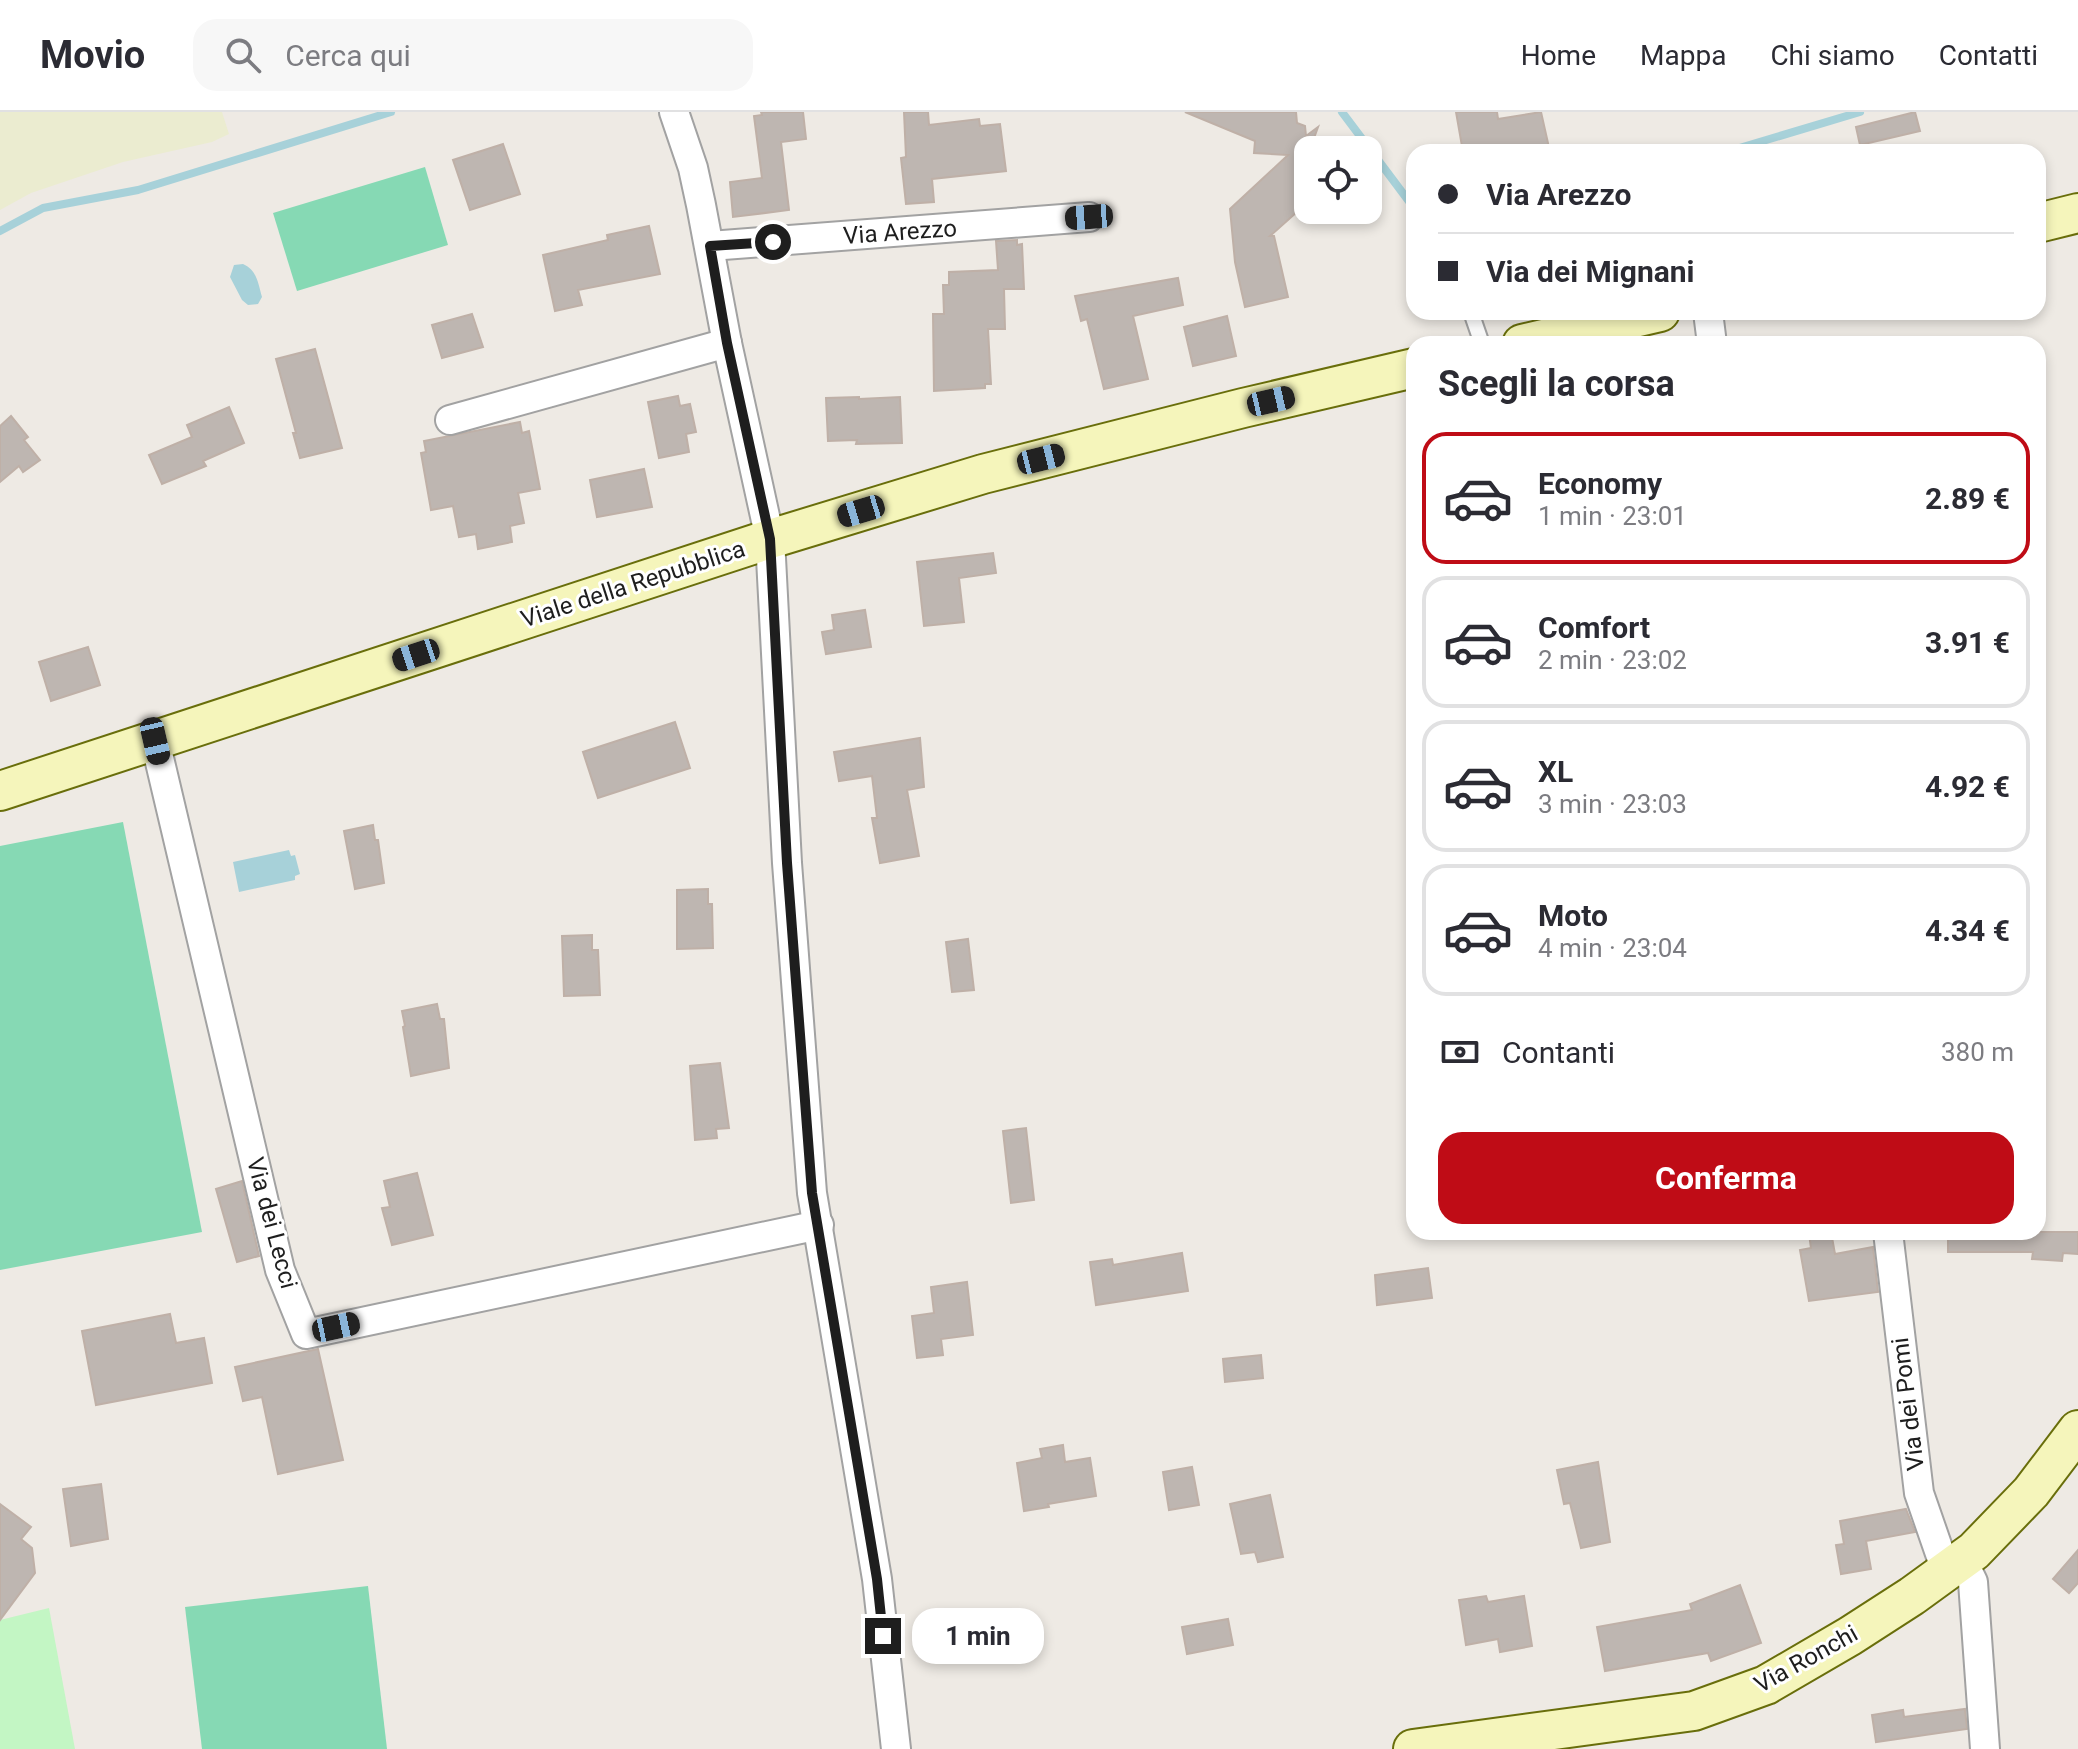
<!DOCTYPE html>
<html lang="it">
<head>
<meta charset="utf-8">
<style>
	:root { --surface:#fff; --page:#f7f7f7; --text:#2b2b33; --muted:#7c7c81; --line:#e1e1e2; --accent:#bf0c16 }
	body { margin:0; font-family:Roboto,sans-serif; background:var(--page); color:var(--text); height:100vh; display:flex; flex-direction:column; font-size:30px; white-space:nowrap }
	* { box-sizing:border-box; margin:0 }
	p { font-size:26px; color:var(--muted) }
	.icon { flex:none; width:44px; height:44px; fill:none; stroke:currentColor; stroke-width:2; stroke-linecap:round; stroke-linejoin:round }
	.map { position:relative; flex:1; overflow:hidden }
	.side { position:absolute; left:1406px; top:224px; width:640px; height:904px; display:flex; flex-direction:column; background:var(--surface); border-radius:24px; box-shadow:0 4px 12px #0003 }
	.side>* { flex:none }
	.guide { position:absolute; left:1406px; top:32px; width:640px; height:176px; border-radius:24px; box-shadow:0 4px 12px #0003; display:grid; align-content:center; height:176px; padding:0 32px; background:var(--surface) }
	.tools { position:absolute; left:1294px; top:24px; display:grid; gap:16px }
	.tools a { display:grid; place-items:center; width:88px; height:88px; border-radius:16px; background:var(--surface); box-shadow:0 4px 12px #0003; font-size:40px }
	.end { position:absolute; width:36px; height:36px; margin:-18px; border:10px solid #1e1e1e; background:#fff; box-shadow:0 0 0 4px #fff }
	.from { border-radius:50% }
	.bubble { position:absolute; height:56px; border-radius:24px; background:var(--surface); box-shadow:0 4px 12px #0003; font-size:26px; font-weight:700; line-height:56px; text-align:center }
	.car { position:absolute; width:24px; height:48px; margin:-24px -12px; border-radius:10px; box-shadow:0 0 6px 2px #0007; background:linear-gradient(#222 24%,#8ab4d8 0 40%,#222 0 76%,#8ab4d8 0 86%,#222 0) }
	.guide b { display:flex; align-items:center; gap:28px; height:76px; font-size:30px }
	.guide b+b { border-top:2px solid var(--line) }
	.guide i { width:20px; height:20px; background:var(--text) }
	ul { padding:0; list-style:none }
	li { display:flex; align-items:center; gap:24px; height:132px; margin:0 16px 12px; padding:0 16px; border:4px solid var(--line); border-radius:24px }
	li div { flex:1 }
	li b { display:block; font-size:30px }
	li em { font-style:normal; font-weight:700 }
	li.on { border-color:var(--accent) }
	li>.icon { width:72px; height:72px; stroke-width:1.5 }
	h2 { padding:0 32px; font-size:36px; line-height:96px }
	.pay { display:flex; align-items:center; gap:20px; height:88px; padding:0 32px; font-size:30px }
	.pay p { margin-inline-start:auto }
	.action { display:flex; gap:16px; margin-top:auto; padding:16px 32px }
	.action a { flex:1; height:92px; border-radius:24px; background:var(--accent); color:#fff; font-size:32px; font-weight:700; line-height:92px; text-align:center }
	header { display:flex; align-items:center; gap:48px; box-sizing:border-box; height:112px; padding:0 40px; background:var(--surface); border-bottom:2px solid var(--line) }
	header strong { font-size:38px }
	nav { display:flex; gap:44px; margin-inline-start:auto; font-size:28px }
	.search { width:560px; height:72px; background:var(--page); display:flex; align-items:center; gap:20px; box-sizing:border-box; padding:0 28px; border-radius:24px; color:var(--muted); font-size:30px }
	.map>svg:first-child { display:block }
	.farmland { fill:#ebecd0 }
	.park { fill:#c3f6c4 }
	.pitch { fill:#86d9b4 }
	.water { fill:#a7d1d9 }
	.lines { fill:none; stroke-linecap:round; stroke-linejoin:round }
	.stream { stroke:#a7d1d9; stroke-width:8 }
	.building { fill:#beb6b1; stroke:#bfb0a7; stroke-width:2 }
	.lane-casing { stroke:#a2a2a2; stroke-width:18 }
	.street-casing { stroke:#a2a2a2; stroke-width:32 }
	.secondary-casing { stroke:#696e0b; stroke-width:42 }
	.lane { stroke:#fff; stroke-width:14 }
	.street { stroke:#fff; stroke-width:28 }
	.secondary { stroke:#f5f5bb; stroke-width:38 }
	.route { stroke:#1e1e1e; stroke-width:10 }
	.labels { text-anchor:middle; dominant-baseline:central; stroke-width:6; stroke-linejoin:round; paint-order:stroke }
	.street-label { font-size:24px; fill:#1e1e1e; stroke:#fff }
</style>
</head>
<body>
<header>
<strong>Movio</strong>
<div class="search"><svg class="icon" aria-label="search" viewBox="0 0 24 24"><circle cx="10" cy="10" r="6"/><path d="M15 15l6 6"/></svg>Cerca qui</div>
<nav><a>Home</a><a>Mappa</a><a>Chi siamo</a><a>Contatti</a></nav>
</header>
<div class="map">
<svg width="2078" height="1637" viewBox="0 0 2078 1637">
	<rect width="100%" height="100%" fill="#eeeae4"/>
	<polygon class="farmland" points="0,0 222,0 229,22 212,30 123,50 31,81 0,98"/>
	<polygon class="park" points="49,1496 75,1637 0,1637 0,1508"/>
	<g class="pitch">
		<polygon points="425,55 448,133 297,179 273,101"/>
		<polygon points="123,710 202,1120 0,1158 0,734"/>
		<polygon points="368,1474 387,1637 202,1637 185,1495"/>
	</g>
	<g class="water">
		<path d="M243,152C257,158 258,171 262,185L258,192L248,193L242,188L230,165L234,153Z"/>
		<polygon points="289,738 291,744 295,743 300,762 295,764 295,768 239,780 233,750"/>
	</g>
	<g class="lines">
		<g class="stream">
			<polyline points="1342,0 1414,96"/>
			<polyline points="1726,40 1860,0"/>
			<polyline points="0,119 43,96 138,78 391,0"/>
		</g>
	</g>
	<g class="building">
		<polygon points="761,0 803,0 806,27 781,30 789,98 733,105 730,70 762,66 754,4 762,3"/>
		<polygon points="904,0 928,0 929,13 979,7 980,14 1000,12 1006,59 932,67 934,90 906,92 901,46 906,45"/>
		<polygon points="1185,0 1296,0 1297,11 1305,14 1306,24 1318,15 1304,54 1308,90 1270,124 1274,124 1288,185 1245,195 1235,150 1230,97 1288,43 1254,41 1255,29"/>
		<polygon points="1456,0 1497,0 1498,7 1541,0 1550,40 1463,40"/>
		<polygon points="1915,0 1920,19 1860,33 1856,15"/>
		<polygon points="503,32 520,82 470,98 453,48"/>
		<polygon points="649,114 660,162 578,178 582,193 555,199 543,143 608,128 607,123"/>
		<polygon points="1017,128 1017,133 1022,132 1024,177 1004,177 1005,217 988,217 991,272 985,272 985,276 934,279 933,202 944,202 943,173 949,173 949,160 998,158 996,129"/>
		<polygon points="1178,166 1183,193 1133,204 1148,267 1104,277 1087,207 1081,209 1075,184"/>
		<polygon points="472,202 483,235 442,246 432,213"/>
		<polygon points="1227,204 1236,244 1193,254 1184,215"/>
		<polygon points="315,237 342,336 300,346 293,321 296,321 276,247"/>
		<polygon points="678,284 680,294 690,292 696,320 686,322 689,340 659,346 648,290"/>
		<polygon points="859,285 859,287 900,285 902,331 856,332 857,328 828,329 826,286"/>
		<polygon points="229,295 244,331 203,349 206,354 162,372 149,343 192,325 187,313"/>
		<polygon points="11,304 28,325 24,328 40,348 23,360 19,354 0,370 0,314"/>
		<polygon points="520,310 522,321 529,319 540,377 518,381 524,411 510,414 512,430 478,437 476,422 459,425 453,394 431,398 421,341 426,340 424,329"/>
		<polygon points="644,357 652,395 597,405 590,368"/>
		<polygon points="993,441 996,461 959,466 964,510 924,514 917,450"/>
		<polygon points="865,498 871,535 826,542 822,520 834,518 832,503"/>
		<polygon points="88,535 100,573 51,589 39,550"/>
		<polygon points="675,610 690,656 598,686 583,640"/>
		<polygon points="920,626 924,675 907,678 919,744 880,751 872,706 877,706 872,664 839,669 834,640"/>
		<polygon points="373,713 375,728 378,728 384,771 355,777 344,719"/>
		<polygon points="708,777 708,792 712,792 713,836 677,837 677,778"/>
		<polygon points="592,823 592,838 598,838 600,883 564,884 562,824"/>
		<polygon points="968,827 974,878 952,880 946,830"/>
		<polygon points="437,892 440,907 444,907 449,956 411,964 403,915 405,914 402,899"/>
		<polygon points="720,951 729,1016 716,1017 717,1026 695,1028 690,954"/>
		<polygon points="1026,1016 1034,1088 1011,1091 1003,1019"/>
		<polygon points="417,1061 433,1123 392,1133 382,1096 390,1095 384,1069"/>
		<polygon points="242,1069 259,1144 237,1150 216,1077"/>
		<polygon points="1831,1120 1835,1142 1873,1135 1878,1180 1809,1189 1800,1138 1811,1136 1809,1122"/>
		<polygon points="1948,1120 2078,1120 2078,1142 2063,1141 2062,1149 2032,1147 2033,1140 1948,1140"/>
		<polygon points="1182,1141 1188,1179 1096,1193 1090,1150 1112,1147 1113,1153"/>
		<polygon points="1428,1156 1432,1186 1377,1193 1375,1163"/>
		<polygon points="967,1170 973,1223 941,1227 943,1243 917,1246 912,1204 934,1201 931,1175"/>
		<polygon points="170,1202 176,1231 204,1226 212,1271 96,1293 82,1219"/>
		<polygon points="318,1237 343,1348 278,1362 262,1285 243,1289 235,1255"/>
		<polygon points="1261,1243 1263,1266 1225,1270 1223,1247"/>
		<polygon points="1063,1333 1065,1350 1090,1346 1096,1384 1048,1392 1049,1395 1024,1399 1017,1351 1042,1346 1040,1337"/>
		<polygon points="1598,1350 1610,1430 1581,1436 1570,1391 1564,1392 1557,1358"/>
		<polygon points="1192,1355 1199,1393 1169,1398 1163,1360"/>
		<polygon points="101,1372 108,1427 71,1434 63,1377"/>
		<polygon points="1270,1383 1283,1445 1258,1450 1255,1440 1241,1442 1230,1392"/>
		<polygon points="0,1392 31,1415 21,1427 32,1436 35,1461 0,1508"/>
		<polygon points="1906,1397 1915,1420 1866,1429 1871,1457 1841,1462 1836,1433 1844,1432 1840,1409"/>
		<polygon points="2078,1438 2078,1471 2069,1481 2053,1467"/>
		<polygon points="1740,1473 1761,1531 1711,1549 1708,1541 1605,1559 1597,1515 1692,1498 1690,1492"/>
		<polygon points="1486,1484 1488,1490 1524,1484 1532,1534 1500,1540 1498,1527 1466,1533 1459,1488"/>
		<polygon points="1228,1507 1233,1533 1187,1542 1182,1515"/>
		<polygon points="1965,1597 1967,1617 1876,1630 1872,1603 1903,1598 1904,1605"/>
	</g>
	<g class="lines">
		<g class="lane-casing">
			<polyline id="lane" points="1471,200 1482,232"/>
		</g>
		<g class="street-casing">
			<g id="street">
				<polyline points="674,0 693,56 701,93 727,231 770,427 787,751 812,1081 877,1467 896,1637"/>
				<polyline points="710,134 1089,105"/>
				<polyline points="1708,200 1712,232"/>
				<polyline points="450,308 727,231"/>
				<polyline points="155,629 280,1158 306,1222 819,1113"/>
				<polyline points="1888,1120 1919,1381 1946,1459"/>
				<polyline points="1962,1447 1973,1470 1985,1637"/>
			</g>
		</g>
		<g class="secondary-casing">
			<g id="secondary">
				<polyline points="2038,111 2078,101"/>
				<polyline points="1522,232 1660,200"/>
				<polyline points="0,679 770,427 983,362 1243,296 1414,256"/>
				<polyline points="1413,1637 1694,1599 1766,1573 1850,1524 1912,1484 1974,1439 2031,1380 2078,1318"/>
			</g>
		</g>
		<use href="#lane" class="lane"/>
		<use href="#street" class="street"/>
		<use href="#secondary" class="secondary"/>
	</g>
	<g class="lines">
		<polyline class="route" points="773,130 710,134 727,231 770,427 787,751 812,1081 877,1467 883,1524"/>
	</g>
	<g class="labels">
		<g class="street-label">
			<text transform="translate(900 120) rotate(-4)">Via Arezzo</text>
			<text transform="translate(633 472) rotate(-18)">Viale della Repubblica</text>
			<text transform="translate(272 1111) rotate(75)">Via dei Lecci</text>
			<text transform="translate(1908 1292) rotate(-97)">Via dei Pomi</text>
			<text transform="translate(1806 1547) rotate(-29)">Via Ronchi</text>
		</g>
	</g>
</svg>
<div class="tools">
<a><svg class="icon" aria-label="locate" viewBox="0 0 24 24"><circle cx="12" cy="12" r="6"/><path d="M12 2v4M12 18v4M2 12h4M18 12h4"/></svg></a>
</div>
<i class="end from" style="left:773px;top:130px"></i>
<i class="end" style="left:883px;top:1524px"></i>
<div class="bubble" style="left:912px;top:1496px;width:132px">1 min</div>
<i class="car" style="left:1089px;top:105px;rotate:266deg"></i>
<i class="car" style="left:1271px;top:289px;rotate:77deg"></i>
<i class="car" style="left:1041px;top:347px;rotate:76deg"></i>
<i class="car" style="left:861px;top:399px;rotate:253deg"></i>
<i class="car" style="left:416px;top:543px;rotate:252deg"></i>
<i class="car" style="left:155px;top:629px;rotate:167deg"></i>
<i class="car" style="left:336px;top:1215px;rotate:78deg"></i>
<div class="guide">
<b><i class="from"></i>Via Arezzo</b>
<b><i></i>Via dei Mignani</b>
</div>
<section class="side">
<h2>Scegli la corsa</h2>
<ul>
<li class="on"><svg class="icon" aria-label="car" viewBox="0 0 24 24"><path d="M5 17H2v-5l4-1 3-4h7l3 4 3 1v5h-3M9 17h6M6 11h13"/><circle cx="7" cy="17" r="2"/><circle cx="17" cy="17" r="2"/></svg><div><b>Economy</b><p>1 min · 23:01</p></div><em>2.89 €</em></li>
<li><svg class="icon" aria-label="car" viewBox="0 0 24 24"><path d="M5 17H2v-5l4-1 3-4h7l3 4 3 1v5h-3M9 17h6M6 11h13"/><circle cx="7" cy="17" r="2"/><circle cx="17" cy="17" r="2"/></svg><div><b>Comfort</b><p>2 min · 23:02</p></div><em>3.91 €</em></li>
<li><svg class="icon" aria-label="car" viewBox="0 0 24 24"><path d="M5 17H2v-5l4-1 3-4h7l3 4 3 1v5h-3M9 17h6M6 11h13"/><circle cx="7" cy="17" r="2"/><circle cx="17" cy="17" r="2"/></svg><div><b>XL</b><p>3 min · 23:03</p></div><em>4.92 €</em></li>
<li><svg class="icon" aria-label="car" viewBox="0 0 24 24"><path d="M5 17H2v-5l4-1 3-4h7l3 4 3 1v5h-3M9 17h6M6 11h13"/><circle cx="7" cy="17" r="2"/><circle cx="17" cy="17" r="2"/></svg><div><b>Moto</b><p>4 min · 23:04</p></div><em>4.34 €</em></li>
</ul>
<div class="pay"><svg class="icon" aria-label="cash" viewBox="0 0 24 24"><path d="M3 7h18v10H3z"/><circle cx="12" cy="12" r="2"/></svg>Contanti<p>380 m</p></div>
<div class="action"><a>Conferma</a></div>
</section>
</div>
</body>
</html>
